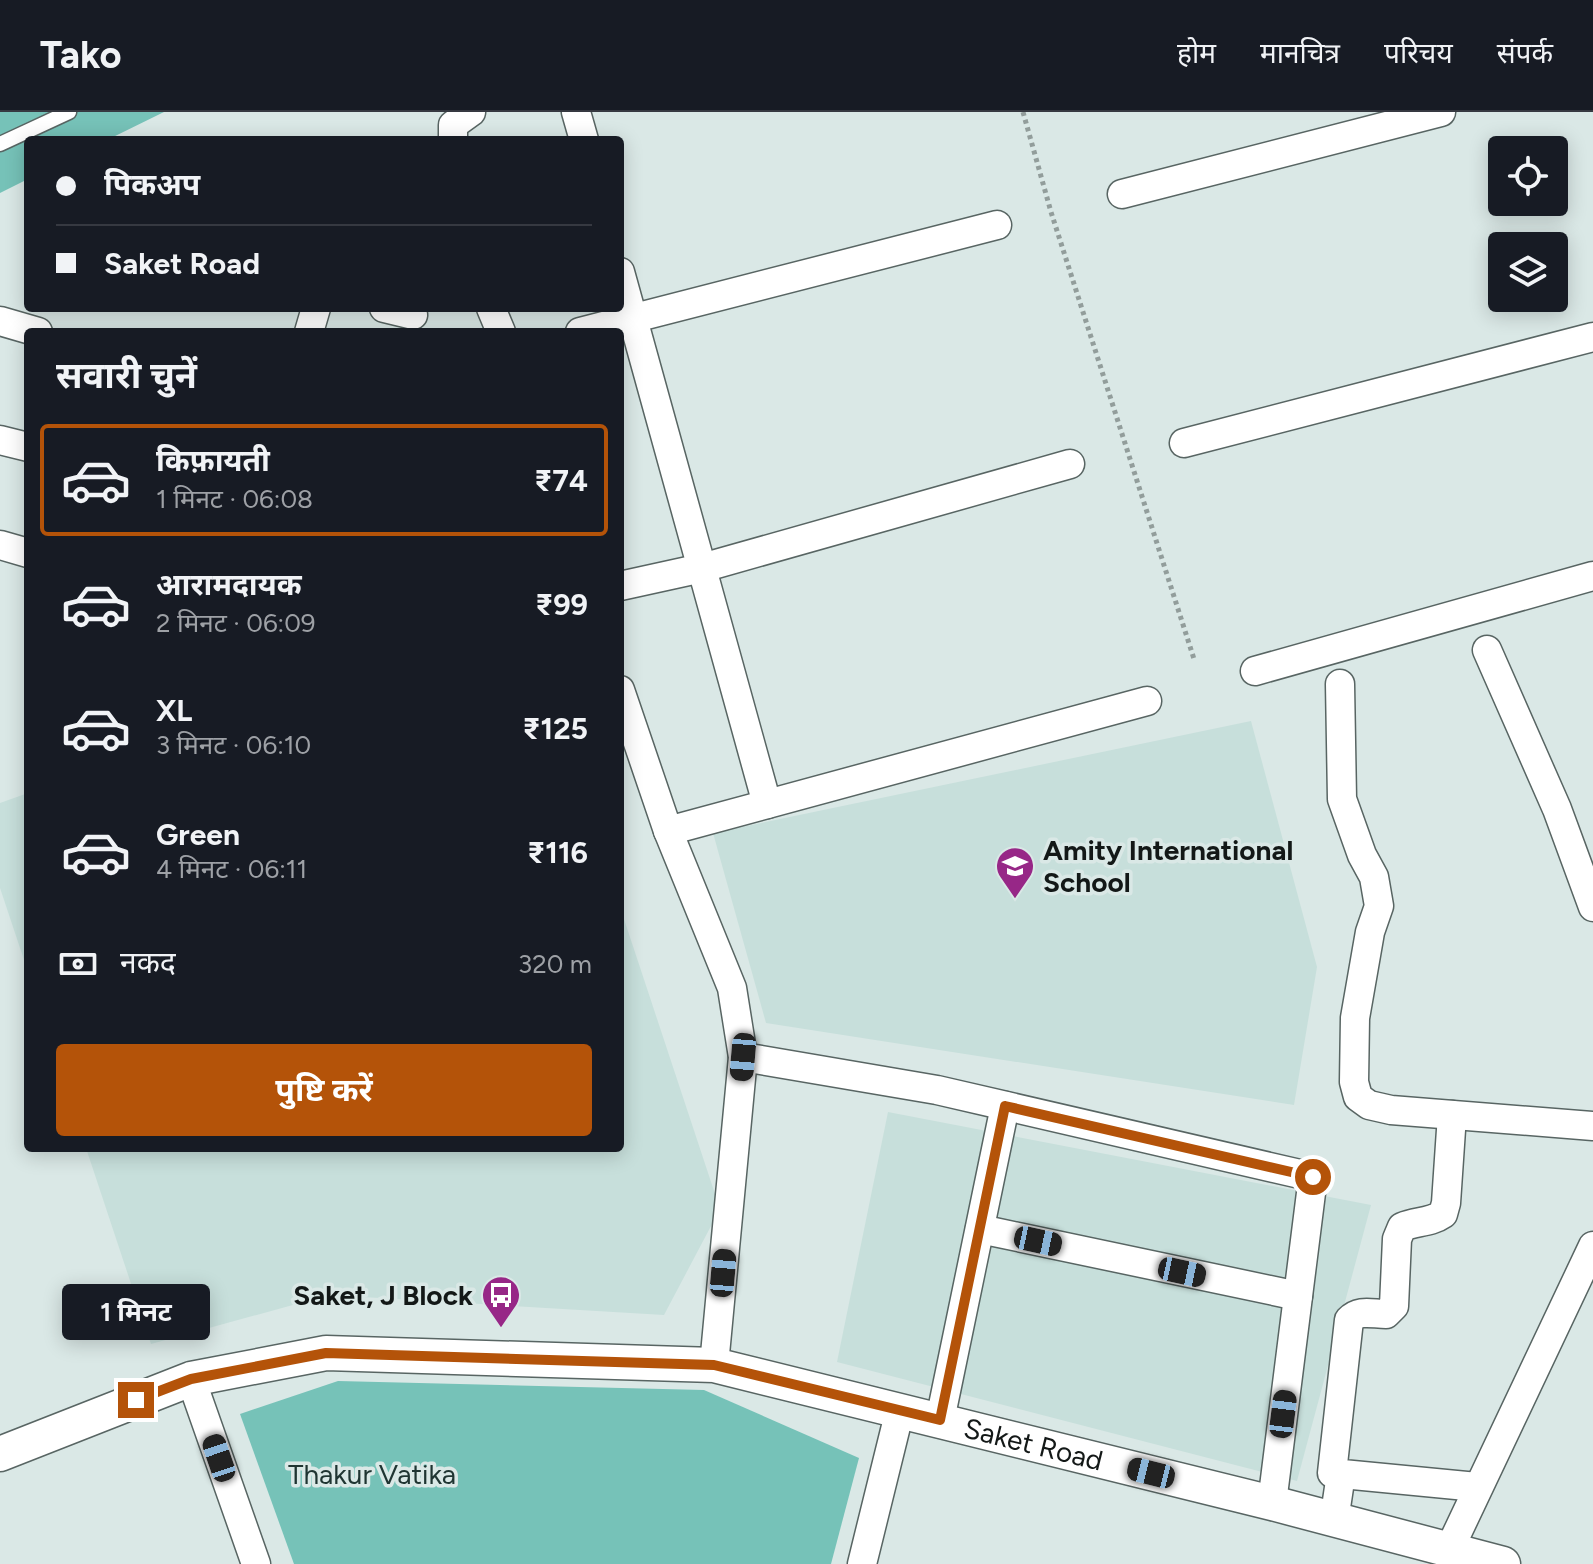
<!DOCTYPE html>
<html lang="hi">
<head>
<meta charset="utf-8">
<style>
	:root { --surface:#171b24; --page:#242831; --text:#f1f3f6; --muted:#9ea1a6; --line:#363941; --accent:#b45309 }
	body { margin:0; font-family:Figtree,"Noto Sans Devanagari",sans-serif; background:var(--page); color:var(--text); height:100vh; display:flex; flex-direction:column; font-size:30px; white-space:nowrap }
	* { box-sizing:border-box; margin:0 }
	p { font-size:26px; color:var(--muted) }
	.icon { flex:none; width:44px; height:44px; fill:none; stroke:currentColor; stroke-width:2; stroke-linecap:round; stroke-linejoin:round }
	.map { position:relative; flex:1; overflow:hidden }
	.details { position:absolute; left:24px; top:216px; width:600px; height:824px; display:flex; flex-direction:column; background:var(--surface); border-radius:8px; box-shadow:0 4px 20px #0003 }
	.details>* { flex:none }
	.hud { position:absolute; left:24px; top:24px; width:600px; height:176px; border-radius:8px; box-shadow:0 4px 20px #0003; display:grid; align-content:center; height:176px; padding:0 32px; background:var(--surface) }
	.tools { position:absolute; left:1488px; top:24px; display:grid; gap:16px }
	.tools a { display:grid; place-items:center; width:80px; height:80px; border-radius:8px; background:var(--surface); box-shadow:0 4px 20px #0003; font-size:40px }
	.end { position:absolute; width:36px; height:36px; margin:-18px; border:10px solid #b45309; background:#fff; box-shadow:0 0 0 4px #fff }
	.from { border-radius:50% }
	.bubble { position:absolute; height:56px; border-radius:8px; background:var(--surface); box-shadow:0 4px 20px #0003; font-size:26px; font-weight:700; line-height:56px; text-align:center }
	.car { position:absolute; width:24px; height:48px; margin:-24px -12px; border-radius:10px; box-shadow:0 0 6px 2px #0007; background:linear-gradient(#222 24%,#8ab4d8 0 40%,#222 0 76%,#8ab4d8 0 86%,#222 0) }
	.hud b { display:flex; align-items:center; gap:28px; height:76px; font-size:30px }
	.hud b+b { border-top:2px solid var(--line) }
	.hud i { width:20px; height:20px; background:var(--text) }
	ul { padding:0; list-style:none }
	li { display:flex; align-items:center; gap:24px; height:112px; margin:0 16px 12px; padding:0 16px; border:4px solid transparent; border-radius:8px }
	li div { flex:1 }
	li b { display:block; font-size:30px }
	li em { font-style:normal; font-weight:700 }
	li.current { border-color:var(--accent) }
	li>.icon { width:72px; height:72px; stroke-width:1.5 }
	h2 { padding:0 32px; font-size:36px; line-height:96px }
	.pay { display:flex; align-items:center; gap:20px; height:88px; padding:0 32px; font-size:30px }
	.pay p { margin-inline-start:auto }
	.cta { display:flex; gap:16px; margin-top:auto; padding:16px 32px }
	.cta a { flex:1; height:92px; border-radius:8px; background:var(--accent); color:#fff; font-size:32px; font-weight:700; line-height:92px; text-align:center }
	header { display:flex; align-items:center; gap:48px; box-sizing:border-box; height:112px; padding:0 40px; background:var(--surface); border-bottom:2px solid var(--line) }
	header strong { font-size:38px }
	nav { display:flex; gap:44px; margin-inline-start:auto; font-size:28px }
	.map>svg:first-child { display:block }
	.built { fill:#c7dfdb }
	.green { fill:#76c2b8 }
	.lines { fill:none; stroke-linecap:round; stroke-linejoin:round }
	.service-casing { stroke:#586563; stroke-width:17 }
	.minor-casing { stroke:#586563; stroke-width:31 }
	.tertiary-casing { stroke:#586563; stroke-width:37 }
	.path { stroke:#929d9b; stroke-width:5; stroke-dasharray:4 4; stroke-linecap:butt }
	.service { stroke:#fff; stroke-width:14 }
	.minor { stroke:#fff; stroke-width:28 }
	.tertiary { stroke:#fff; stroke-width:34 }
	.route { stroke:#b45309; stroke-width:10 }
	.labels { text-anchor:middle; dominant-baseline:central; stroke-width:7; stroke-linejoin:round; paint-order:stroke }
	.poi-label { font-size:28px; font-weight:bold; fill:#131817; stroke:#dae8e6; text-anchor:start }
	.street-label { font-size:28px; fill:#131817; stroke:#dae8e6 }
	.park-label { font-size:28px; fill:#1f3532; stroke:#dae8e6 }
</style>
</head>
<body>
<header>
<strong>Tako</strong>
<nav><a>होम</a><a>मानचित्र</a><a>परिचय</a><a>संपर्क</a></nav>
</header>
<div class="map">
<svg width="1593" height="1452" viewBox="0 0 1593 1452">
	<rect width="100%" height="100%" fill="#dae8e6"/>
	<g class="built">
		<polygon points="1251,609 1317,855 1294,993 766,911 713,721"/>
		<polygon points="28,681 28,860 0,776 0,691"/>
		<polygon points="620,795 720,1097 664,1203 329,1183 151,1232 86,1036 620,1036"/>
		<polygon points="888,1000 1371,1093 1297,1369 837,1250"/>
	</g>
	<g class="green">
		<polygon points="0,0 164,0 107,28 28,28 28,67 0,81"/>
		<polygon points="338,1269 704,1278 859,1346 831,1452 294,1452 240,1302"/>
	</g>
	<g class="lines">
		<g class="service-casing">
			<polyline id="service" points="0,32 69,0"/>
		</g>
		<g class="minor-casing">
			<g id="minor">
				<polyline points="576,0 584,28"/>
				<polyline points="453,28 453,13 471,0"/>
				<polyline points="1122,82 1441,0"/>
				<polyline points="620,160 767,692"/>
				<polyline points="384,196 413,203"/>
				<polyline points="491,196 501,220"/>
				<polyline points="0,209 38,220"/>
				<polyline points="309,220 316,196"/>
				<polyline points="580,220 997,113"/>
				<polyline points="0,328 28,335"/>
				<polyline points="1184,331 1593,225"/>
				<polyline points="0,433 28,441"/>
				<polyline points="620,474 702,456 1070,352"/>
				<polyline points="1487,538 1557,697 1593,795"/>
				<polyline points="1255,559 1593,464"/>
				<polyline points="1340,572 1342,687 1362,743 1374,765 1379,794 1370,820 1355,906 1354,970 1358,985 1369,993 1391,998 1593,1014"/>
				<polyline points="620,578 668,719 732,876 743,945 714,1253"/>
				<polyline points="668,719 1147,589"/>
				<polyline points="743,945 937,978 1313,1065 1272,1391"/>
				<path d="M1452,1003L1446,1091L1443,1102C1430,1111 1416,1109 1402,1115L1397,1127L1394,1194L1386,1202C1372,1202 1359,1197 1349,1208L1332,1361L1477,1375"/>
				<polyline points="980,1117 1298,1184"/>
				<polyline points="191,1267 256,1452"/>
				<polyline points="940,1308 1005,994"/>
				<polyline points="1334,1409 1341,1362"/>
				<polyline points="1450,1436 1593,1134"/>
				<polyline points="862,1452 900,1298"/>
			</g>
		</g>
		<g class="tertiary-casing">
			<g id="tertiary">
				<path id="s1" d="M0,1342L191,1267L326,1241L714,1253L1272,1391L1503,1452"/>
			</g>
		</g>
		<polyline class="path" points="1023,0 1051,100 1194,547"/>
		<use href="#service" class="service"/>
		<use href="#minor" class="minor"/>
		<use href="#tertiary" class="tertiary"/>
	</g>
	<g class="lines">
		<polyline class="route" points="136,1288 191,1267 326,1241 714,1253 940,1308 1005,994 1313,1065"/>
	</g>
	<defs>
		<g id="school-pin" transform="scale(2)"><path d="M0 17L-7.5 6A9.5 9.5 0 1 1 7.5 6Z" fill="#972787" stroke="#dae8e6"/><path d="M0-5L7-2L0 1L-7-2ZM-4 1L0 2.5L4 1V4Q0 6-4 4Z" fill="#fff"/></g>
		<g id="bus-pin" transform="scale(2)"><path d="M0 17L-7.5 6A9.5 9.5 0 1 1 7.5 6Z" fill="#972787" stroke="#dae8e6"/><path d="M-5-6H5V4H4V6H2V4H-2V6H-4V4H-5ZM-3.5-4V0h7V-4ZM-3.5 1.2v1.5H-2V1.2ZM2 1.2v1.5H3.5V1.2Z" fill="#fff"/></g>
	</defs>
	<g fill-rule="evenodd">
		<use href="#school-pin" x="1015" y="754"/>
		<use href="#bus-pin" x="501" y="1183"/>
	</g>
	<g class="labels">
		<g class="poi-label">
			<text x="1043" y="738">Amity International<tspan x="1043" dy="32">School</tspan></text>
			<text x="473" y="1183" text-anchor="end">Saket, J Block</text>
		</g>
		<g class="street-label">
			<text stroke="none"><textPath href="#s1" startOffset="1060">Saket Road</textPath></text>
		</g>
		<g class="park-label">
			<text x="372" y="1362">Thakur Vatika</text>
		</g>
	</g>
</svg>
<div class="tools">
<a><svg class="icon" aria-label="locate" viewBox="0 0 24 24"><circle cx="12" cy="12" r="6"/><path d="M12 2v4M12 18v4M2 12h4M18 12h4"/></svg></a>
<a><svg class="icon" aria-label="layers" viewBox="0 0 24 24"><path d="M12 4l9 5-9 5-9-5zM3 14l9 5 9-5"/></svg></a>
</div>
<i class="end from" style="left:1313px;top:1065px"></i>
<i class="end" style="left:136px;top:1288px"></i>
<div class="bubble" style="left:62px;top:1172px;width:148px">1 मिनट</div>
<i class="car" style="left:743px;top:945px;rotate:185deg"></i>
<i class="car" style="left:1038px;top:1129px;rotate:102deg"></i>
<i class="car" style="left:1182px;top:1160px;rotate:102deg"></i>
<i class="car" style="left:723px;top:1161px;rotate:5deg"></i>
<i class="car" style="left:1283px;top:1302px;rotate:7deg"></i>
<i class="car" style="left:219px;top:1346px;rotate:341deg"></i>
<i class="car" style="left:1151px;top:1361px;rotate:284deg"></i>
<div class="hud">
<b><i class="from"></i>पिकअप</b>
<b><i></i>Saket Road</b>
</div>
<section class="details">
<h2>सवारी चुनें</h2>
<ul>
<li class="current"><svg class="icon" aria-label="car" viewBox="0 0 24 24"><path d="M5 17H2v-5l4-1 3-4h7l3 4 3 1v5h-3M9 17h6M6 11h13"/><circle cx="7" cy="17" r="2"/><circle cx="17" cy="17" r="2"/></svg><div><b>किफ़ायती</b><p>1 मिनट · 06:08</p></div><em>₹74</em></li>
<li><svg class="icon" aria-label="car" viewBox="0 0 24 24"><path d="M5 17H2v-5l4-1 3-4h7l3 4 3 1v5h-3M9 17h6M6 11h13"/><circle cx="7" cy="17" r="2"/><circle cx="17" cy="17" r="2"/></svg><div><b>आरामदायक</b><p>2 मिनट · 06:09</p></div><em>₹99</em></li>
<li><svg class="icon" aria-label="car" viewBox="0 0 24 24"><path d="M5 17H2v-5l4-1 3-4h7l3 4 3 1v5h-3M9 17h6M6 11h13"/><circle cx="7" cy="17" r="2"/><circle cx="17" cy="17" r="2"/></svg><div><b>XL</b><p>3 मिनट · 06:10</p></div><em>₹125</em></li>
<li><svg class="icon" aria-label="car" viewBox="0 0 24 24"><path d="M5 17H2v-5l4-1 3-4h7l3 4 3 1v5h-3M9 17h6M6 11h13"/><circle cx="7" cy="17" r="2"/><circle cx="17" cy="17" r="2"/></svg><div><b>Green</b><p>4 मिनट · 06:11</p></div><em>₹116</em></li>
</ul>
<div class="pay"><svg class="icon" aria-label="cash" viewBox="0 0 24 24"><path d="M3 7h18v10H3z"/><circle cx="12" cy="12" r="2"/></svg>नकद<p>320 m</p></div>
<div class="cta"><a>पुष्टि करें</a></div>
</section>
</div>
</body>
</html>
